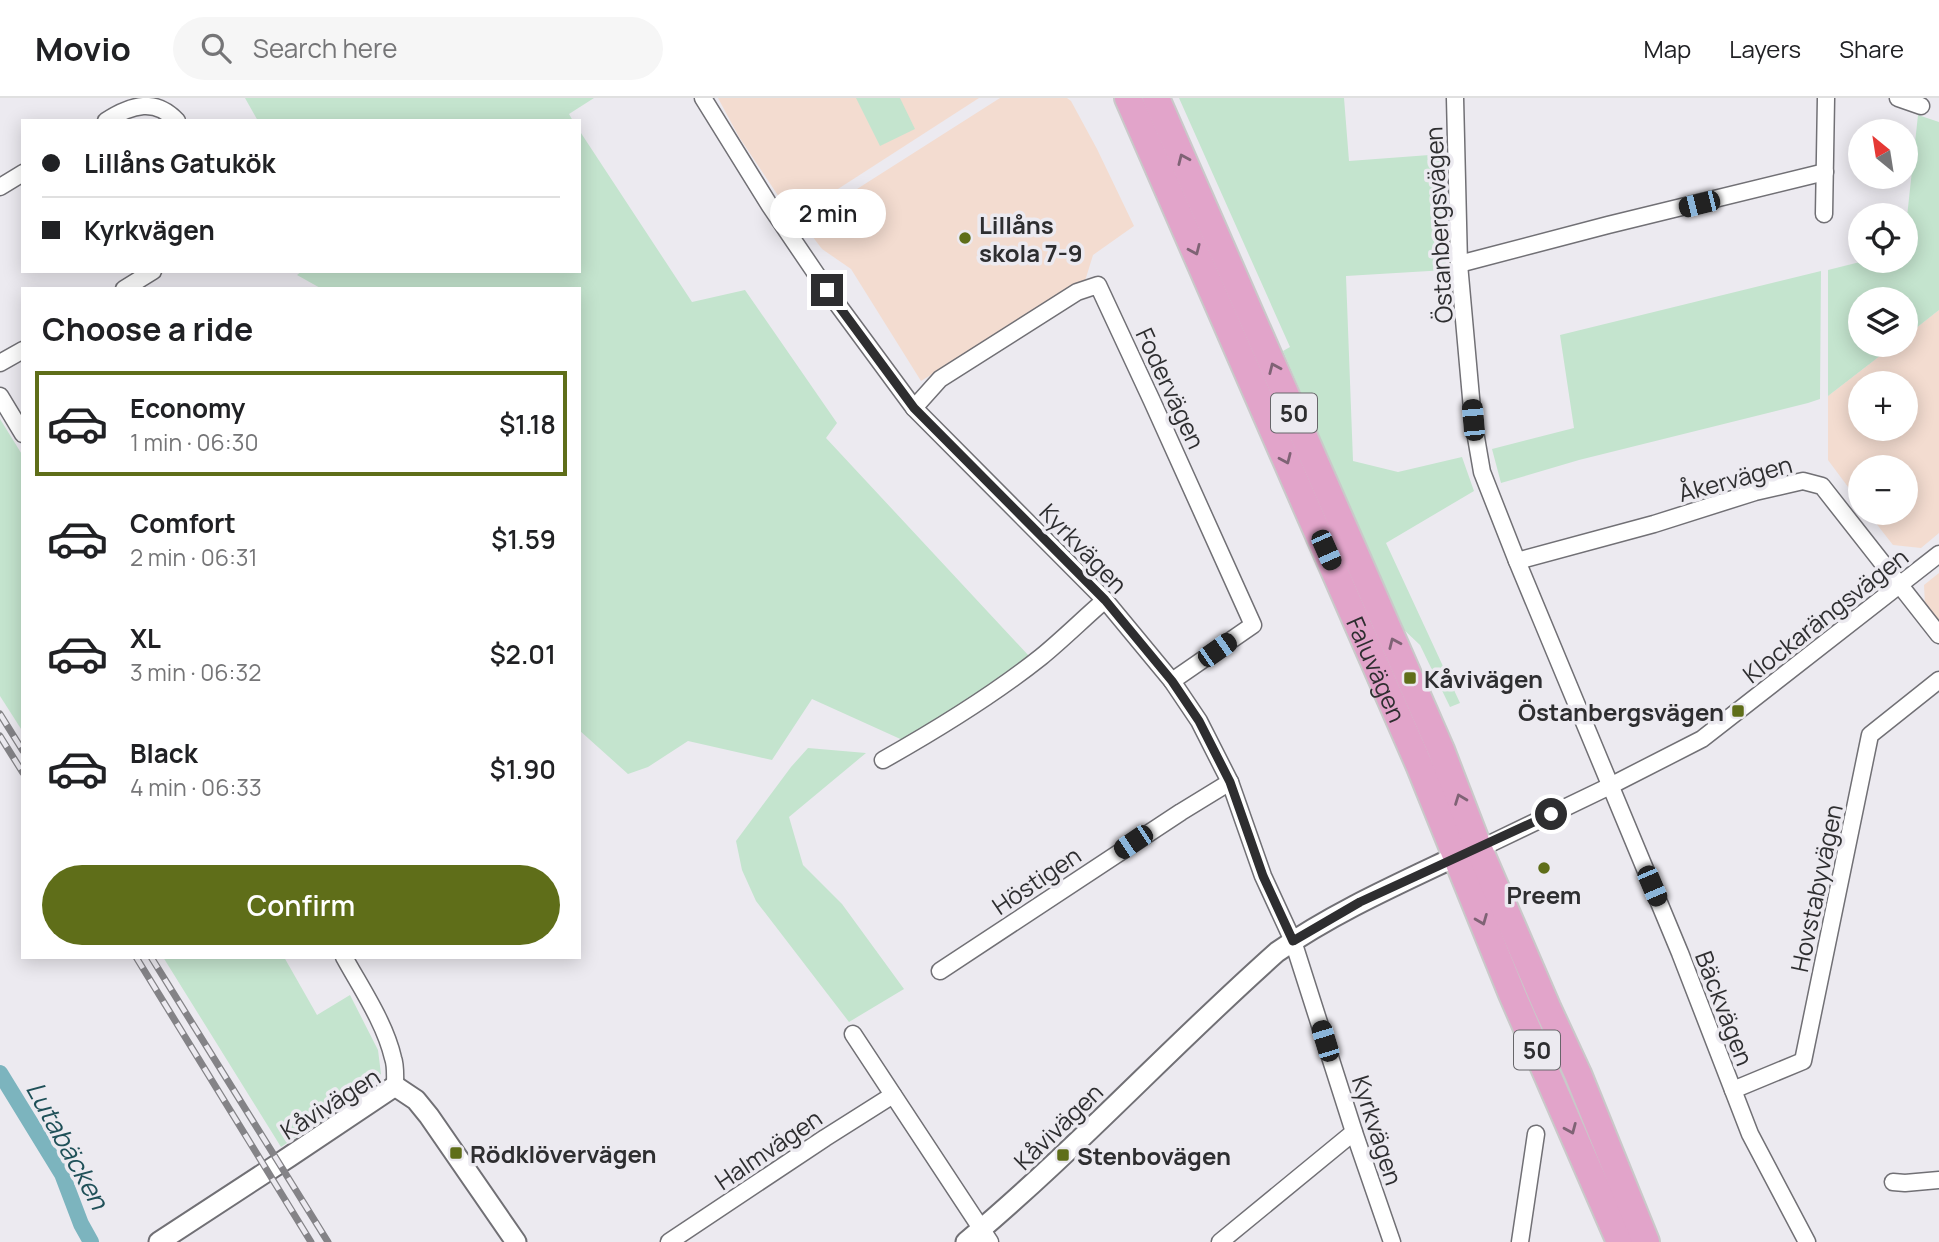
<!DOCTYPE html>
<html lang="en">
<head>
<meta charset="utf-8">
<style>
	:root { --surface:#fff; --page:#f6f6f6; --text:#202124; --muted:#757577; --line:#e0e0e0; --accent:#5f6e19 }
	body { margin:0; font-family:Manrope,sans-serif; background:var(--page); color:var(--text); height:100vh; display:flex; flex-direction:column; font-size:26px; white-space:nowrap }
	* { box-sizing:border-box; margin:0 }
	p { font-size:23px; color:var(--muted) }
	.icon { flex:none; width:38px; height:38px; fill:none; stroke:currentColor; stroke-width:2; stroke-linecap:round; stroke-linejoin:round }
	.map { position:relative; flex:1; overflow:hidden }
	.details { position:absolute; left:21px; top:189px; width:560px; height:672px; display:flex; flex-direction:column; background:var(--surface); border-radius:0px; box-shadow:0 4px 18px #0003 }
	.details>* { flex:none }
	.top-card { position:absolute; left:21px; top:21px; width:560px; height:154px; border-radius:0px; box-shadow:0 4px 18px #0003; display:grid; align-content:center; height:154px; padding:0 21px; background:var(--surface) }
	.needle { width:46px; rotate:330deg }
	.buttons { position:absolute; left:1848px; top:21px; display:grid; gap:14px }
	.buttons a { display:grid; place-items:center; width:70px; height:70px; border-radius:50%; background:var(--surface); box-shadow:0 4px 18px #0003; font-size:35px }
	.end { position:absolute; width:32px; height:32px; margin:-16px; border:9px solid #2e2e30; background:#fff; box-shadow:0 0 0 4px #fff }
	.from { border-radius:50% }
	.bubble { position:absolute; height:49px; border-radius:24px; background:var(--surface); box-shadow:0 4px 18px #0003; font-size:23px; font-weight:600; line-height:49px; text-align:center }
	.car { position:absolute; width:21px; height:42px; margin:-21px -10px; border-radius:9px; box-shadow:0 0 5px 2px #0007; background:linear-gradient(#222 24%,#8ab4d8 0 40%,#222 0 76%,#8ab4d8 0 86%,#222 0) }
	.top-card b { display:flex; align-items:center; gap:24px; height:66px; font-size:26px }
	.top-card b+b { border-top:2px solid var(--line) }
	.top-card i { width:18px; height:18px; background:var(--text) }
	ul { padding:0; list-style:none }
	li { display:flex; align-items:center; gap:21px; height:105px; margin:0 14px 10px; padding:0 7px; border:4px solid transparent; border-radius:0px }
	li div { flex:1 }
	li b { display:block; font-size:26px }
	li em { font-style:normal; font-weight:600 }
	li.current { border-color:var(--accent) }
	li>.icon { width:63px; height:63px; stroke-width:1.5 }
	h2 { padding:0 21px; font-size:32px; line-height:84px }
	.button { display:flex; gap:14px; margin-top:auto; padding:14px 21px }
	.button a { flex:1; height:80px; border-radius:42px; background:var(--accent); color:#fff; font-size:28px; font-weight:600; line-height:80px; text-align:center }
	header { display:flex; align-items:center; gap:42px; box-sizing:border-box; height:98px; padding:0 35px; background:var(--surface); border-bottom:2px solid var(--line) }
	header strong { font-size:33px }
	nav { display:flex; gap:38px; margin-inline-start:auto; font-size:24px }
	.search { width:490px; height:63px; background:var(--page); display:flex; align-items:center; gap:18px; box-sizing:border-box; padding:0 24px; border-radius:38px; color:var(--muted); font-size:26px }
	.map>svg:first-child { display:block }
	.education { fill:#f3dcd0; fill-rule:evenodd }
	.green { fill:#c4e4ce }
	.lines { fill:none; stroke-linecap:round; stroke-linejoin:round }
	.canal { stroke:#7cb4be; stroke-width:16 }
	.minor-casing { stroke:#717075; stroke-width:19 }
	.tertiary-casing { stroke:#717075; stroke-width:23 }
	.trunk-casing { stroke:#c9c9c9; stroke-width:30 }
	.minor { stroke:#fff; stroke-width:16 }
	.tertiary { stroke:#fff; stroke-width:19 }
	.trunk { stroke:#e2a4ca; stroke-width:26 }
	.rail-casing { stroke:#848387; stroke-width:7 }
	.rail { stroke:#eceaf0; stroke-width:4.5; stroke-dasharray:13; stroke-linecap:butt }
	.oneway { stroke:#7f6375 }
	.route { stroke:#2e2e30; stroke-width:9 }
	.poi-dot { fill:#5f6e19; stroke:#eceaf0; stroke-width:2.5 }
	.labels { text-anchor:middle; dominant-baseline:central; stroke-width:7; stroke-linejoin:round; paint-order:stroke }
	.shield { fill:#eceaf0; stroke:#67666a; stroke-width:2 }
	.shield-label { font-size:23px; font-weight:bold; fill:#2e2e30 }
	.poi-label { font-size:24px; font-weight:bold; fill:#2e2e30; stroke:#eceaf0; text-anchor:start }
	.street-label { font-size:24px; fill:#2e2e30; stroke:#eceaf0 }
	.water-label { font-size:26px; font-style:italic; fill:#1f5058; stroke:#eceaf0 }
</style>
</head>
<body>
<header>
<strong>Movio</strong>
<div class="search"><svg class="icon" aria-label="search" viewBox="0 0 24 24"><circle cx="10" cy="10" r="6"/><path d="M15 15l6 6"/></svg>Search here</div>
<nav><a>Map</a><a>Layers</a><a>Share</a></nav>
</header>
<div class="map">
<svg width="1939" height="1144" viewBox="0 0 1939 1144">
	<rect width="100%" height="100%" fill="#eceaf0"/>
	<g class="education">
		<polygon points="718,0 979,0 793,120 739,39"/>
		<polygon points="1000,0 1067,0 1071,3 1097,51 1134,128 1093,157 1085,183 921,283 851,171 822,151 806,130 813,119"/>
		<path d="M1939,212V435L1921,450L1893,447L1868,415H1906V369H1860V405L1828,362V298L1894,247H1906V238ZM1860,285H1906V331H1860Z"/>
		<polygon points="1939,475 1939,526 1925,507 1924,487"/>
	</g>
	<g class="green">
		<polygon points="245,0 594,0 569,16 573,23 258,23"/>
		<polygon points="856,0 900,0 915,31 880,48"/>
		<polygon points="1179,0 1344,0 1349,63 1443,56 1446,172 1346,178 1353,363 1398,374 1462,359 1474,393 1386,445 1460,605 1450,609 1420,547 1401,529 1283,253 1290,249"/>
		<polygon points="1918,17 1939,24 1939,212 1906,238 1906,201 1860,201 1860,247 1894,247 1828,298 1828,172 1864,163 1906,163 1906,128"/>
		<polygon points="579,32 692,204 745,192 837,325 826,340 1029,558 907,644 812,601 772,662 688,643 648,669 628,676 579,632 579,191 322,191 297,177 302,173 579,173"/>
		<polygon points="1821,173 1820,301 1808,305 1579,362 1501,385 1492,351 1574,330 1560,237"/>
		<polygon points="0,321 23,358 23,634 0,598"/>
		<polygon points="808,650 866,655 789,719 803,767 842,806 904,891 849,924 756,803 742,772 736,743 791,669"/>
		<polygon points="163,859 284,859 317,917 350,897 378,952 381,976 363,995 281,1049"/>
	</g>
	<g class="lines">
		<polyline class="canal" points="0,975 62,1076 81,1126 91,1144"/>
		<g class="minor-casing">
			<g id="minor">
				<polyline points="703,0 770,108 827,192 914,310 1105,502 1172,583 1199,623 1230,684 1263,778 1293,843 1354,1034 1392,1144"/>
				<polyline points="1455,0 1459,166 1473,322 1482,374 1517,463 1680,855 1750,1036 1807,1144"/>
				<polyline points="1898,0 1921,8"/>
				<path d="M106,23C132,6 156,0 177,23"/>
				<polyline points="0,89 23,75"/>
				<polyline points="1824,116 1826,0"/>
				<polyline points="1459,166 1608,127 1825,74"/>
				<polyline points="124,191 153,173"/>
				<polyline points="0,265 23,252"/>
				<polyline points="0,298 23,336"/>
				<polyline points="914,310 940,281 1077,194 1098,187 1152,303 1253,527 1172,583"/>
				<polyline points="1517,463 1654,426 1755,394 1803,383 1822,388 1939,537"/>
				<path d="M883,662C938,631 992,598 1041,559C1063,541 1083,521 1105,502"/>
				<polyline points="1479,751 1610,688 1702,641 1939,456"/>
				<path d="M344,859C361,890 385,925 393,960C396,968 395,979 395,988"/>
				<polyline points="940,873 1181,714 1230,684"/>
				<polyline points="853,936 990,1144"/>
				<polyline points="1733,992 1803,963 1870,637 1939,582"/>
				<polyline points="1893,1084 1905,1085 1939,1082"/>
				<polyline points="669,1144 825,1040 893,997"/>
				<polyline points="1220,1144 1354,1034"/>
				<polyline points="1520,1144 1536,1036"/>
			</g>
		</g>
		<g class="tertiary-casing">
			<g id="tertiary">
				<polyline points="159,1144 289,1059 395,988 416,1002 429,1018 516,1144"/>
				<path d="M966,1144C1075,1053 1171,948 1277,854C1333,815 1396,787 1457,758"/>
			</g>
		</g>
		<g class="trunk-casing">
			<g id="trunk">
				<path id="s1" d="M1128,0L1420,669L1512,896L1620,1144"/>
				<polyline points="1156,0 1441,652 1479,751 1547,909 1578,976 1646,1144"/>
			</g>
		</g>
		<use href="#minor" class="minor"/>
		<use href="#tertiary" class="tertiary"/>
		<use href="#trunk" class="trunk"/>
		<g class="rail-casing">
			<g id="rail">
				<polyline points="0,616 23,653"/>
				<polyline points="0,638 23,675"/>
				<polyline points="136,859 311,1144"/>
				<polyline points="151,859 328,1144"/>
			</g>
		</g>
		<use href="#rail" class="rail"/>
	</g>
	<defs><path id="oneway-chevron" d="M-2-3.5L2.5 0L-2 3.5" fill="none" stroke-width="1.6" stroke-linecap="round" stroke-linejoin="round" transform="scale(1.75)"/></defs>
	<g class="oneway">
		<use href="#oneway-chevron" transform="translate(1183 61) rotate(-114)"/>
		<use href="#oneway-chevron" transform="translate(1195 152) rotate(66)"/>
		<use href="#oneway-chevron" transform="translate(1274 270) rotate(-114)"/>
		<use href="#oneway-chevron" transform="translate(1286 361) rotate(66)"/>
		<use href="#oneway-chevron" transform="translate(1394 545) rotate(-114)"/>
		<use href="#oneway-chevron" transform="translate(1460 701) rotate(-111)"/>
		<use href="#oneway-chevron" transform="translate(1482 822) rotate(68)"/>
		<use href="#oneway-chevron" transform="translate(1571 1031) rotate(67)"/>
	</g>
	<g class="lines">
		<polyline class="route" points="827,192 914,310 1105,502 1172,583 1199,623 1230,684 1263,778 1293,843 1360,804 1551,716"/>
	</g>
	<g class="poi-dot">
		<circle cx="965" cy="140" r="7"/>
		<rect x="1403" y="573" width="14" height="14" rx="3.5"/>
		<rect x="1731" y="606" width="14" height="14" rx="3.5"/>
		<circle cx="1544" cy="770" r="7"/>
		<rect x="449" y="1048" width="14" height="14" rx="3.5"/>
		<rect x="1056" y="1050" width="14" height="14" rx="3.5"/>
	</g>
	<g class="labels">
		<g class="shield">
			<rect x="1271" y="295.5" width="46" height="39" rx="5"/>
			<rect x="1514" y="932.5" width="46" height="39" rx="5"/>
		</g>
		<g class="shield-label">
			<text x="1294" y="315">50</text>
			<text x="1537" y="952">50</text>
		</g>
		<g class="poi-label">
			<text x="979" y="126">Lillåns<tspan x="979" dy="28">skola 7-9</tspan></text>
			<text x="1424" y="580">Kåvivägen</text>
			<text x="1724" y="613" text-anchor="end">Östanbergsvägen</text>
			<text x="1544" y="796" text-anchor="middle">Preem</text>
			<text x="470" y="1055">Rödklövervägen</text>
			<text x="1077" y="1057">Stenbovägen</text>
		</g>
		<g class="street-label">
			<text transform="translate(1438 127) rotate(-93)">Östanbergsvägen</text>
			<text transform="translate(1171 290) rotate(65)">Fodervägen</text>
			<text transform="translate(1735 380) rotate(-15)">Åkervägen</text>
			<text transform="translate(1084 450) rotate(46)">Kyrkvägen</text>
			<text transform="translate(1825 517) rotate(-38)">Klockarängsvägen</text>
			<text stroke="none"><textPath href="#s1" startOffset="623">Faluvägen</textPath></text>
			<text transform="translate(1036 782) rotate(-34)">Höstigen</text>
			<text transform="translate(1816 790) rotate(-78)">Hovstabyvägen</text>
			<text transform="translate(1725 910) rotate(69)">Bäckvägen</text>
			<text transform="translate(330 1005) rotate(-32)">Kåvivägen</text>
			<text transform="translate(1058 1028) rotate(-44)">Kåvivägen</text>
			<text transform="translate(1378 1032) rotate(72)">Kyrkvägen</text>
			<text transform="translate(768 1051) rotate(-34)">Halmvägen</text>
		</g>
		<g class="water-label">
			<text transform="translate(68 1047) rotate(61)">Lutabäcken</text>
		</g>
	</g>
</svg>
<div class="buttons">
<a><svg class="needle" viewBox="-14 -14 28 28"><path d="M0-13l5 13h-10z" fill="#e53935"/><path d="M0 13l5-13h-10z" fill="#757577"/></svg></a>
<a><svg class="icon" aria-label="locate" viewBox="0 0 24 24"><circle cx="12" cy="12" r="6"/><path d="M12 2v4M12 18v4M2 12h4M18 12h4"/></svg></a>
<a><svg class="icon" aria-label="layers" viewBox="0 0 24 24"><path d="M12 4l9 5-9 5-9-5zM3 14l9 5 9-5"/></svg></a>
<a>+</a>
<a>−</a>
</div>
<i class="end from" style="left:1551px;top:716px"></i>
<i class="end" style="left:827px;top:192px"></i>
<div class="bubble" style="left:770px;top:91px;width:116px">2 min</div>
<i class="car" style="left:1699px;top:106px;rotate:256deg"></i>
<i class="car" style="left:1473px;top:322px;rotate:355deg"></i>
<i class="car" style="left:1326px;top:452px;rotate:156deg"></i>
<i class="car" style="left:1217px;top:552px;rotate:55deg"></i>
<i class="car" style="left:1133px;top:744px;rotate:236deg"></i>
<i class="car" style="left:1652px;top:788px;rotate:157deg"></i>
<i class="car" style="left:1325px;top:943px;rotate:343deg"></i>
<div class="top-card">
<b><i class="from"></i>Lillåns Gatukök</b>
<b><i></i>Kyrkvägen</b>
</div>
<section class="details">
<h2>Choose a ride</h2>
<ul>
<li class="current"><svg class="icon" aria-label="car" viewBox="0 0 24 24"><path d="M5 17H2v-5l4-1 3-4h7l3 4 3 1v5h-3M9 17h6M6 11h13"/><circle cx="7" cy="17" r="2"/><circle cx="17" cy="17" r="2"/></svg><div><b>Economy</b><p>1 min · 06:30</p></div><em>$1.18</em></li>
<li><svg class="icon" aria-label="car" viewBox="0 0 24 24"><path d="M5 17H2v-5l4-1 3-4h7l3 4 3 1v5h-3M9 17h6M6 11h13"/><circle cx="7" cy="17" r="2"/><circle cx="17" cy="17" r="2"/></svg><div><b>Comfort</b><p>2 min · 06:31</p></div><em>$1.59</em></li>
<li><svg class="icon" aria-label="car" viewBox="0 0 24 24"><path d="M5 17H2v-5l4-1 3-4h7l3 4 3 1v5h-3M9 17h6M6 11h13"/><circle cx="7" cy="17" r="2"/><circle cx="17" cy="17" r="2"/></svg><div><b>XL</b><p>3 min · 06:32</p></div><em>$2.01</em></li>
<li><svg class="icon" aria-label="car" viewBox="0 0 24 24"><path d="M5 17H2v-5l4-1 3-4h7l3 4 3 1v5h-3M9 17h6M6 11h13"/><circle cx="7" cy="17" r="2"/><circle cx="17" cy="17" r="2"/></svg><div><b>Black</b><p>4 min · 06:33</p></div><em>$1.90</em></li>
</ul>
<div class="button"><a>Confirm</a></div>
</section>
</div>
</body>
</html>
